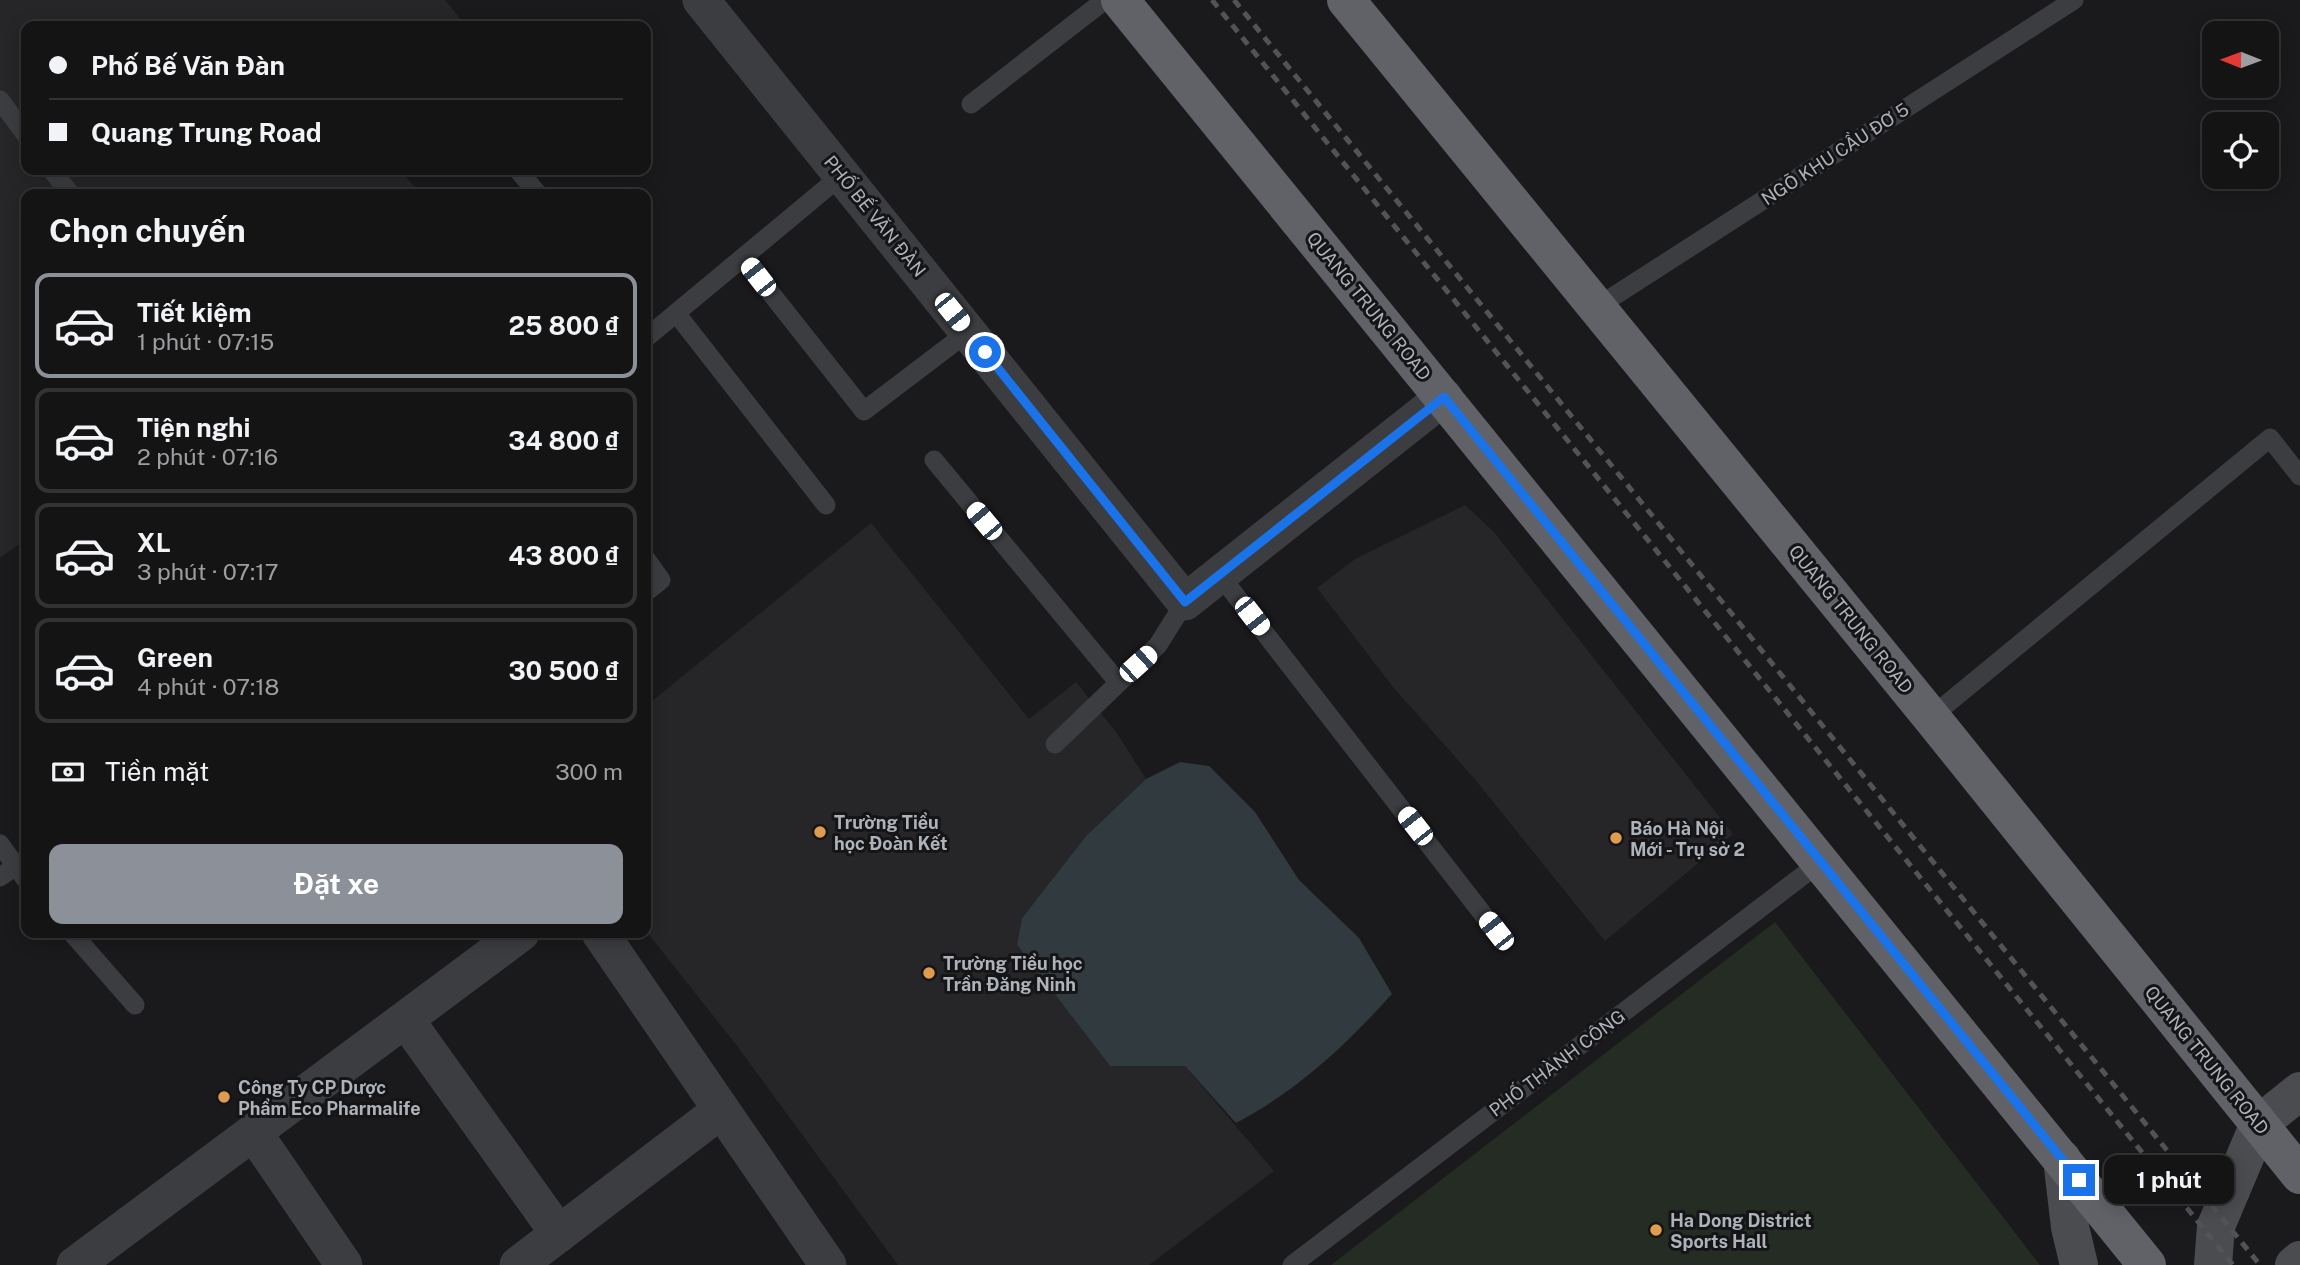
<!DOCTYPE html>
<html lang="vi">
<head>
<meta charset="utf-8">
<style>
	:root { --surface:#141415; --page:#212122; --text:#f1f3f6; --muted:#9d9ea0; --line:#333334; --accent:#8c9099 }
	body { margin:0; font-family:"Public Sans",sans-serif; background:var(--page); color:var(--text); height:100vh; display:flex; flex-direction:column; font-size:26px; white-space:nowrap }
	* { box-sizing:border-box; margin:0 }
	p { font-size:23px; color:var(--muted) }
	.icon { flex:none; width:38px; height:38px; fill:none; stroke:currentColor; stroke-width:2; stroke-linecap:round; stroke-linejoin:round }
	.map { position:relative; flex:1; overflow:hidden }
	.side { position:absolute; left:21px; top:189px; width:630px; height:749px; display:flex; flex-direction:column; background:var(--surface); border-radius:14px; box-shadow:0 4px 18px #0003,0 0 0 2px var(--line) }
	.side>* { flex:none }
	.banner { position:absolute; left:21px; top:21px; width:630px; height:154px; border-radius:14px; box-shadow:0 4px 18px #0003,0 0 0 2px var(--line); display:grid; align-content:center; height:154px; padding:0 28px; background:var(--surface) }
	.needle { width:46px; rotate:271deg }
	.controls { position:absolute; left:2202px; top:21px; display:grid; gap:14px }
	.controls a { display:grid; place-items:center; width:77px; height:77px; border-radius:14px; background:var(--surface); box-shadow:0 4px 18px #0003,0 0 0 2px var(--line); font-size:35px }
	.end { position:absolute; width:32px; height:32px; margin:-16px; border:9px solid #1a73e8; background:#fff; box-shadow:0 0 0 4px #fff }
	.from { border-radius:50% }
	.bubble { position:absolute; height:49px; border-radius:14px; background:var(--surface); box-shadow:0 4px 18px #0003,0 0 0 2px var(--line); font-size:23px; font-weight:700; line-height:49px; text-align:center }
	.car { position:absolute; width:21px; height:42px; margin:-21px -10px; border-radius:9px; box-shadow:0 0 5px 2px #0007; background:linear-gradient(#fff 24%,#345 0 40%,#fff 0 76%,#345 0 86%,#fff 0) }
	.banner b { display:flex; align-items:center; gap:24px; height:66px; font-size:26px }
	.banner b+b { border-top:2px solid var(--line) }
	.banner i { width:18px; height:18px; background:var(--text) }
	ul { padding:0; list-style:none }
	li { display:flex; align-items:center; gap:21px; height:105px; margin:0 14px 10px; padding:0 14px; border:4px solid var(--line); border-radius:14px }
	li div { flex:1 }
	li b { display:block; font-size:26px }
	li em { font-style:normal; font-weight:700 }
	li.active { border-color:var(--accent) }
	li>.icon { width:63px; height:63px; stroke-width:1.5 }
	h2 { padding:0 28px; font-size:32px; line-height:84px }
	.pay { display:flex; align-items:center; gap:18px; height:77px; padding:0 28px; font-size:26px }
	.pay p { margin-inline-start:auto }
	.action { display:flex; gap:14px; margin-top:auto; padding:14px 28px }
	.action a { flex:1; height:80px; border-radius:14px; background:var(--accent); color:#fff; font-size:28px; font-weight:700; line-height:80px; text-align:center }
	.map>svg:first-child { display:block }
	.built { fill:#262629 }
	.green { fill:#242c24 }
	.water { fill:#313a3f }
	.lines { fill:none; stroke-linecap:round; stroke-linejoin:round }
	.service { stroke:#3b3d40; stroke-width:19 }
	.minor { stroke:#3b3d40; stroke-width:37 }
	.secondary { stroke:#4a4c50; stroke-width:38 }
	.trunk { stroke:#606268; stroke-width:38 }
	.rail { stroke:#515357; stroke-width:5; stroke-dasharray:9 7; stroke-linecap:butt }
	.route { stroke:#1a73e8; stroke-width:9 }
	.poi-dot { fill:#e09c4e; stroke:#151517; stroke-width:2.5 }
	.labels { text-anchor:middle; dominant-baseline:central; stroke-width:6; stroke-linejoin:round; paint-order:stroke }
	.street-label { font-size:18px; fill:#aeb3ba; stroke:#151517 }
	.poi-label { font-size:18px; font-weight:bold; fill:#aeb3ba; stroke:#151517; text-anchor:start }
</style>
</head>
<body>
<div class="map">
<svg width="2300" height="1265" viewBox="0 0 2300 1265">
	<rect width="100%" height="100%" fill="#1a1a1c"/>
	<g class="built">
		<polygon points="0,0 445,0 466,26 26,26 26,170 400,170 421,194 26,194 26,539 0,558"/>
		<polygon points="1465,505 1494,532 1733,834 1605,941 1473,777 1393,687 1317,588 1355,559"/>
		<polygon points="871,523 1029,719 1076,682 1116,732 1146,779 1086,836 1022,918 1017,945 1110,1066 1185,1066 1274,1171 1149,1265 898,1265 734,1042 646,931 646,706"/>
	</g>
	<polygon class="green" points="1775,922 2040,1265 1331,1265"/>
	<path class="water" d="M1180,762L1209,766L1255,812L1299,880L1359,938L1392,994C1346,1045 1297,1091 1236,1123L1185,1066H1110L1017,945L1022,918L1086,836L1146,779Z"/>
	<g class="lines">
		<g class="service">
			<polyline points="0,100 26,135"/>
			<polyline points="971,104 1105,0"/>
			<polyline points="52,170 70,194"/>
			<polyline points="518,170 538,194"/>
			<polyline points="743,258 864,411 968,332"/>
			<polyline points="1597,307 2074,0"/>
			<polyline points="676,313 826,505"/>
			<polyline points="646,338 842,175"/>
			<polyline points="934,460 1118,682"/>
			<polyline points="646,559 661,580 646,592"/>
			<polyline points="1219,574 1496,931"/>
			<polyline points="1931,717 2270,438 2300,476"/>
			<polyline points="1055,744 1158,645 1185,602"/>
			<polyline points="0,844 26,880"/>
			<polyline points="0,877 26,859"/>
			<polyline points="72,933 135,1005"/>
			<polyline points="1292,1265 1822,861"/>
		</g>
		<g class="minor">
			<polyline points="701,0 1185,602 1444,397"/>
			<polyline points="600,933 828,1265"/>
			<polyline points="406,1020 559,1234"/>
			<polyline points="254,1133 344,1265"/>
			<polyline points="75,1265 521,933"/>
			<polyline points="518,1265 720,1111"/>
		</g>
		<g class="secondary">
			<polyline points="2062,1159 2070,1227 2079,1265"/>
			<polyline points="2213,1265 2216,1226 2259,1124 2300,1091"/>
			<polyline points="2294,1265 2300,1260"/>
		</g>
		<g class="trunk">
			<polyline points="1120,0 2147,1265"/>
			<polyline points="1346,0 1931,717 2300,1175"/>
		</g>
		<g class="rail">
			<polyline points="1212,0 2233,1265"/>
			<polyline points="1234,0 2260,1265"/>
		</g>
	</g>
	<g class="lines">
		<polyline class="route" points="985,352 1185,602 1444,397 2079,1180"/>
	</g>
	<g class="poi-dot">
		<circle cx="820" cy="832" r="7"/>
		<circle cx="1616" cy="838" r="7"/>
		<circle cx="929" cy="973" r="7"/>
		<circle cx="224" cy="1097" r="7"/>
		<circle cx="1656" cy="1230" r="7"/>
	</g>
	<g class="labels">
		<g class="street-label">
			<text transform="translate(1835 154) rotate(-33)">NGÕ KHU CẦU ĐƠ 5</text>
			<text transform="translate(875 216) rotate(51)">PHỐ BẾ VĂN ĐÀN</text>
			<text transform="translate(1369 306) rotate(51)">QUANG TRUNG ROAD</text>
			<text transform="translate(1851 619) rotate(51)">QUANG TRUNG ROAD</text>
			<text transform="translate(2207 1060) rotate(51)">QUANG TRUNG ROAD</text>
			<text transform="translate(1557 1063) rotate(-37)">PHỐ THÀNH CÔNG</text>
		</g>
		<g class="poi-label">
			<text x="834" y="822">Trường Tiểu<tspan x="834" dy="21">học Đoàn Kết</tspan></text>
			<text x="1630" y="828">Báo Hà Nội<tspan x="1630" dy="21">Mới - Trụ sở 2</tspan></text>
			<text x="943" y="963">Trường Tiểu học<tspan x="943" dy="21">Trần Đăng Ninh</tspan></text>
			<text x="238" y="1087">Công Ty CP Dược<tspan x="238" dy="21">Phẩm Eco Pharmalife</tspan></text>
			<text x="1670" y="1220">Ha Dong District<tspan x="1670" dy="21">Sports Hall</tspan></text>
		</g>
	</g>
</svg>
<div class="controls">
<a><svg class="needle" viewBox="-14 -14 28 28"><path d="M0-13l5 13h-10z" fill="#e53935"/><path d="M0 13l5-13h-10z" fill="#9d9ea0"/></svg></a>
<a><svg class="icon" aria-label="locate" viewBox="0 0 24 24"><circle cx="12" cy="12" r="6"/><path d="M12 2v4M12 18v4M2 12h4M18 12h4"/></svg></a>
</div>
<i class="end from" style="left:985px;top:352px"></i>
<i class="end" style="left:2079px;top:1180px"></i>
<div class="bubble" style="left:2104px;top:1155px;width:130px">1 phút</div>
<i class="car" style="left:758px;top:277px;rotate:322deg"></i>
<i class="car" style="left:952px;top:312px;rotate:141deg"></i>
<i class="car" style="left:984px;top:521px;rotate:320deg"></i>
<i class="car" style="left:1252px;top:616px;rotate:142deg"></i>
<i class="car" style="left:1138px;top:664px;rotate:48deg"></i>
<i class="car" style="left:1415px;top:826px;rotate:322deg"></i>
<i class="car" style="left:1496px;top:931px;rotate:322deg"></i>
<div class="banner">
<b><i class="from"></i>Phố Bế Văn Đàn</b>
<b><i></i>Quang Trung Road</b>
</div>
<section class="side">
<h2>Chọn chuyến</h2>
<ul>
<li class="active"><svg class="icon" aria-label="car" viewBox="0 0 24 24"><path d="M5 17H2v-5l4-1 3-4h7l3 4 3 1v5h-3M9 17h6M6 11h13"/><circle cx="7" cy="17" r="2"/><circle cx="17" cy="17" r="2"/></svg><div><b>Tiết kiệm</b><p>1 phút · 07:15</p></div><em>25 800 ₫</em></li>
<li><svg class="icon" aria-label="car" viewBox="0 0 24 24"><path d="M5 17H2v-5l4-1 3-4h7l3 4 3 1v5h-3M9 17h6M6 11h13"/><circle cx="7" cy="17" r="2"/><circle cx="17" cy="17" r="2"/></svg><div><b>Tiện nghi</b><p>2 phút · 07:16</p></div><em>34 800 ₫</em></li>
<li><svg class="icon" aria-label="car" viewBox="0 0 24 24"><path d="M5 17H2v-5l4-1 3-4h7l3 4 3 1v5h-3M9 17h6M6 11h13"/><circle cx="7" cy="17" r="2"/><circle cx="17" cy="17" r="2"/></svg><div><b>XL</b><p>3 phút · 07:17</p></div><em>43 800 ₫</em></li>
<li><svg class="icon" aria-label="car" viewBox="0 0 24 24"><path d="M5 17H2v-5l4-1 3-4h7l3 4 3 1v5h-3M9 17h6M6 11h13"/><circle cx="7" cy="17" r="2"/><circle cx="17" cy="17" r="2"/></svg><div><b>Green</b><p>4 phút · 07:18</p></div><em>30 500 ₫</em></li>
</ul>
<div class="pay"><svg class="icon" aria-label="cash" viewBox="0 0 24 24"><path d="M3 7h18v10H3z"/><circle cx="12" cy="12" r="2"/></svg>Tiền mặt<p>300 m</p></div>
<div class="action"><a>Đặt xe</a></div>
</section>
</div>
</body>
</html>
